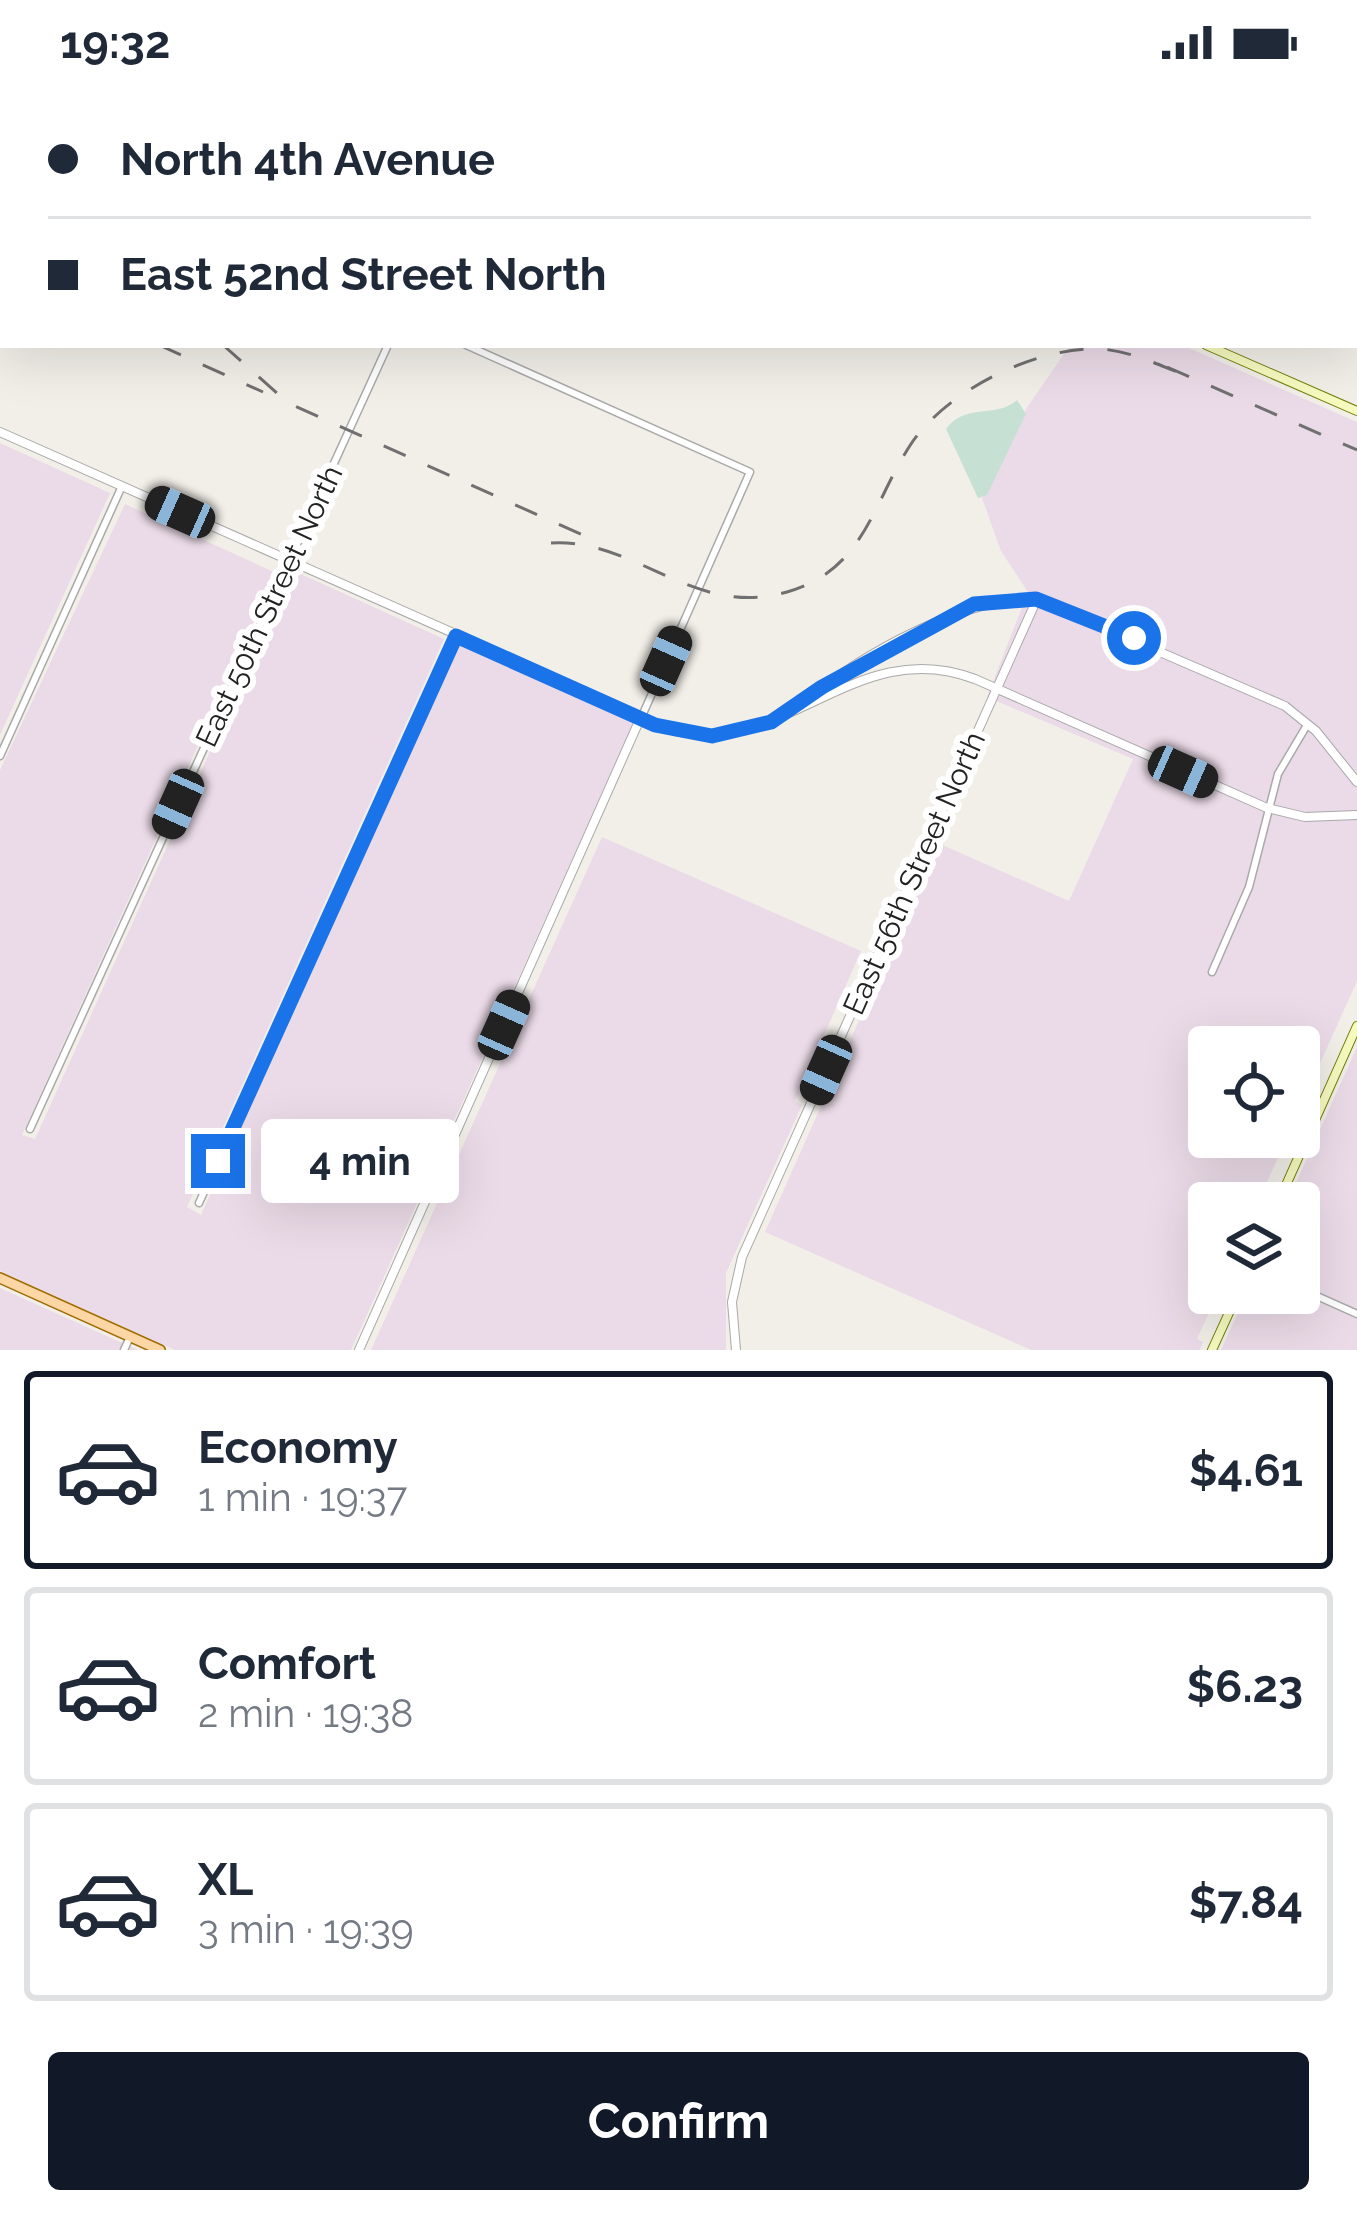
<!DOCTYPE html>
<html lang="en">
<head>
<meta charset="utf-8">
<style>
	:root { --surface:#fff; --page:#f2f2f3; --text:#1f2937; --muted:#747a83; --line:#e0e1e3; --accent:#111827 }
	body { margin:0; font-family:Raleway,sans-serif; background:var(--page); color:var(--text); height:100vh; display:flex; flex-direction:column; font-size:45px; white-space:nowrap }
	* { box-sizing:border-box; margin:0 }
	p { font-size:39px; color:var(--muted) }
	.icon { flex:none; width:66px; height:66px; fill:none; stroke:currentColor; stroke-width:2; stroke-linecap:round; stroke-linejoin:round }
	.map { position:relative; height:1266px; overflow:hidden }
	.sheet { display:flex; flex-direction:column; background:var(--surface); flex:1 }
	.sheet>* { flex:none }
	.hud { position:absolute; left:0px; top:0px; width:1359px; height:264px; box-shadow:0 12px 48px #0002; display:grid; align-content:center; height:264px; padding:0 48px; background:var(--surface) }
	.tools { position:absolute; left:1188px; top:942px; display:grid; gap:24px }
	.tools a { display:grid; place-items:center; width:132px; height:132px; border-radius:12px; background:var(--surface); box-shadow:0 12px 48px #0002; font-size:60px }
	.end { position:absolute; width:54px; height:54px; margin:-27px; border:15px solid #1a73e8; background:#fff; box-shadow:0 0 0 6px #fff }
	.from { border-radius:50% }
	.bubble { position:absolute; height:84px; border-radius:12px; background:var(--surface); box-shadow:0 12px 48px #0002; font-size:39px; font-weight:700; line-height:84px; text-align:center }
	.car { position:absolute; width:36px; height:72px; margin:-36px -18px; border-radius:15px; box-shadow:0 0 9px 3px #0007; background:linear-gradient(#222 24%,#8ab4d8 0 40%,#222 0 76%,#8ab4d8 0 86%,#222 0) }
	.hud b { display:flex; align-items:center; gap:42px; height:114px; font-size:45px }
	.hud b+b { border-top:3px solid var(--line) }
	.hud i { width:30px; height:30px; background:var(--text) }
	ul { padding:21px 0 0; list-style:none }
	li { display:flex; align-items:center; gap:36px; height:198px; margin:0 24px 18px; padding:0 24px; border:6px solid var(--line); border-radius:12px }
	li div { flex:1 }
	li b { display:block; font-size:45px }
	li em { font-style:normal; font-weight:700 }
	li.active { border-color:var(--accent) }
	li>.icon { width:108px; height:108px; stroke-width:1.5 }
	.action { display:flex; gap:24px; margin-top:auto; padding:24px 48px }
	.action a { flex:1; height:138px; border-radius:12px; background:var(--accent); color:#fff; font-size:48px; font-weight:700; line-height:138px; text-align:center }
	.status { display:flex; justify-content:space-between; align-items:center; height:84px; padding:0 60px; background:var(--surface); direction:ltr }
	.status svg { height:33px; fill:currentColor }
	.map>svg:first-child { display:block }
	.industrial { fill:#ebdbe8 }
	.wetland { fill:#c6e0d4 }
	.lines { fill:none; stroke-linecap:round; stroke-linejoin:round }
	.minor-casing { stroke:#a9a9a9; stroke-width:9 }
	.tertiary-casing { stroke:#a9a9a9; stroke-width:10 }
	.secondary-casing { stroke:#707d05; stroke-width:10 }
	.primary-casing { stroke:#a06b00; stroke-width:12 }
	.minor { stroke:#fff; stroke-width:6 }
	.tertiary { stroke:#fff; stroke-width:8 }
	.secondary { stroke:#f7fabf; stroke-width:8 }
	.primary { stroke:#fcd6a4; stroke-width:9 }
	.rail { stroke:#707070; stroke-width:3; stroke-dasharray:24 24; stroke-linecap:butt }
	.route { stroke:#1a73e8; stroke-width:15 }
	.labels { text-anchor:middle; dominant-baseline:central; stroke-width:12; stroke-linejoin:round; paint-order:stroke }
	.street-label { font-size:30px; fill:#222; stroke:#fff }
</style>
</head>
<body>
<div class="status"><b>19:32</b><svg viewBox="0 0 49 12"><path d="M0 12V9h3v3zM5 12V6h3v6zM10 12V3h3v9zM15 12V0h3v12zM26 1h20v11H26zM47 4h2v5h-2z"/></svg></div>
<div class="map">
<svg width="1357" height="1266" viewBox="0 0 1357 1266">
	<rect width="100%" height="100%" fill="#f2efe9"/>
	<g class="industrial">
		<polygon points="1070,261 1182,261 1357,338 1357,897 1299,1026 1299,963 1209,963 1209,1053 1287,1053 1258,1119 1209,1119 1209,1209 1218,1209 1197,1255 1203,1258 1200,1266 1031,1266 765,1148 938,759 1069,817 1133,675 987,613 1028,508 1001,467 982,414 1026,325"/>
		<polygon points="0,359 110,409 0,651"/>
		<polygon points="125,420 276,489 22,1051 35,1055 292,486 444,555 187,1123 201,1131 457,560 633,639 351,1266 175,1266 0,1187 0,686"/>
		<polygon points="602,753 861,867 795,1017 802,1021 726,1189 726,1266 371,1266"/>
		<polygon points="1357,963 1357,1266 1221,1266 1247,1209 1299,1209 1299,1119 1287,1119"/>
		<polygon points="0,1204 138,1266 0,1266"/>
	</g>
	<path class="wetland" d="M1017,316L1026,330L987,411L978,414L946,345C966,318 996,335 1017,316Z"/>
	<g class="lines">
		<g class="minor-casing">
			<g id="minor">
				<polyline points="685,3 687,0"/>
				<polyline points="466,261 750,388 642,632"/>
				<polyline points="0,672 122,402"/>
				<polyline points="1212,888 1249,803 1278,690 1307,641"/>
				<polyline points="30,1045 388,261"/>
				<polyline points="199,1119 456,552"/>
				<polyline points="1299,1204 1357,1230"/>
				<polyline points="124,1266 130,1253"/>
			</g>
		</g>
		<g class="tertiary-casing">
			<g id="tertiary">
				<path d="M0,348L674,647C789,671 857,550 975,595L1267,724L1305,733L1357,731"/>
				<path d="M807,616C861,571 965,512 1037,515L1285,622L1316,647L1357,698"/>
				<polyline points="359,1266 640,635"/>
				<polyline points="736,1266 732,1218 742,1173 1037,515"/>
			</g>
		</g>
		<g class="secondary-casing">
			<g id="secondary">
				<polyline points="617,0 624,3"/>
				<polyline points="1206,261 1357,327"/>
				<polyline points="1278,1119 1357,942"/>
				<polyline points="1212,1266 1238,1209"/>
			</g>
		</g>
		<g class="primary-casing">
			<g id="primary">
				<polyline points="80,3 81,0"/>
				<polyline points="0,183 3,176"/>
				<polyline points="0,1194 160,1266"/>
			</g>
		</g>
		<use href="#minor" class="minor"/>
		<use href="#tertiary" class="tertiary"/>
		<use href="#secondary" class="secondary"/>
		<use href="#primary" class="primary"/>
		<g class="rail">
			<polyline points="515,0 522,3"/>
			<polyline points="1002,3 1009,0"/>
			<polyline points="159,261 263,308"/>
			<polyline points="223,261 288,319 587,453"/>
			<polyline points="1167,283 1357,366"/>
			<path d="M551,459C637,454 693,535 787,508C865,486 872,419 911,360C947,306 1037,262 1101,265C1129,267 1154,279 1180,289"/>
		</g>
	</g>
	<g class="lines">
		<polyline class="route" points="218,1077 456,552 655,641 712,652 771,638 822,603 974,520 1036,515 1134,554"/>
	</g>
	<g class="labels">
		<g class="street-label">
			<text transform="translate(269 522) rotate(-65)">East 50th Street North</text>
			<text transform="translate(914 789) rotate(-66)">East 56th Street North</text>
		</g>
	</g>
</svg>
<div class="tools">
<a><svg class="icon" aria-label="locate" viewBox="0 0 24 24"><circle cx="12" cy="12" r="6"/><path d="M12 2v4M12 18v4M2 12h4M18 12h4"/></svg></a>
<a><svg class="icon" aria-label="layers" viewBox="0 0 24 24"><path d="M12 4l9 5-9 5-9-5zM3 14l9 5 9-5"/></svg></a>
</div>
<i class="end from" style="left:1134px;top:554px"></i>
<i class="end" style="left:218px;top:1077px"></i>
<div class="bubble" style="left:261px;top:1035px;width:198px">4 min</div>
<i class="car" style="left:180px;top:428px;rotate:294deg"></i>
<i class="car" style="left:666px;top:577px;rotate:24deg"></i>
<i class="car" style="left:1183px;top:688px;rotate:114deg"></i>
<i class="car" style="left:178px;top:720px;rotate:204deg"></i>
<i class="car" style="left:504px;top:941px;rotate:24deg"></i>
<i class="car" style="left:826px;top:986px;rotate:204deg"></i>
<div class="hud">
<b><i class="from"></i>North 4th Avenue</b>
<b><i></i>East 52nd Street North</b>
</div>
</div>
<section class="sheet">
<ul>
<li class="active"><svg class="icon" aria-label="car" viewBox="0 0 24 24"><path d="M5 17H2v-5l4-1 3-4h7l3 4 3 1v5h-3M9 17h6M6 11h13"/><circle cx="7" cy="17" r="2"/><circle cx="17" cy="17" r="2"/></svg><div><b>Economy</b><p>1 min · 19:37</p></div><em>$4.61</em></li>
<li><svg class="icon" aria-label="car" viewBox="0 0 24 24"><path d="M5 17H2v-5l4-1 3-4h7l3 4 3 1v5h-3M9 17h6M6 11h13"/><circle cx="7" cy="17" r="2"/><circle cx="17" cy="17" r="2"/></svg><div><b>Comfort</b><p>2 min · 19:38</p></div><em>$6.23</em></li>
<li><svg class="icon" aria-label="car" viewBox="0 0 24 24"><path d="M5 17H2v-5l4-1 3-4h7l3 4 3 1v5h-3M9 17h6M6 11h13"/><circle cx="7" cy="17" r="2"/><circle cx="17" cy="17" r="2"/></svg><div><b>XL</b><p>3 min · 19:39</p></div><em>$7.84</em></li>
</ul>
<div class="action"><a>Confirm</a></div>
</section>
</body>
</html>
